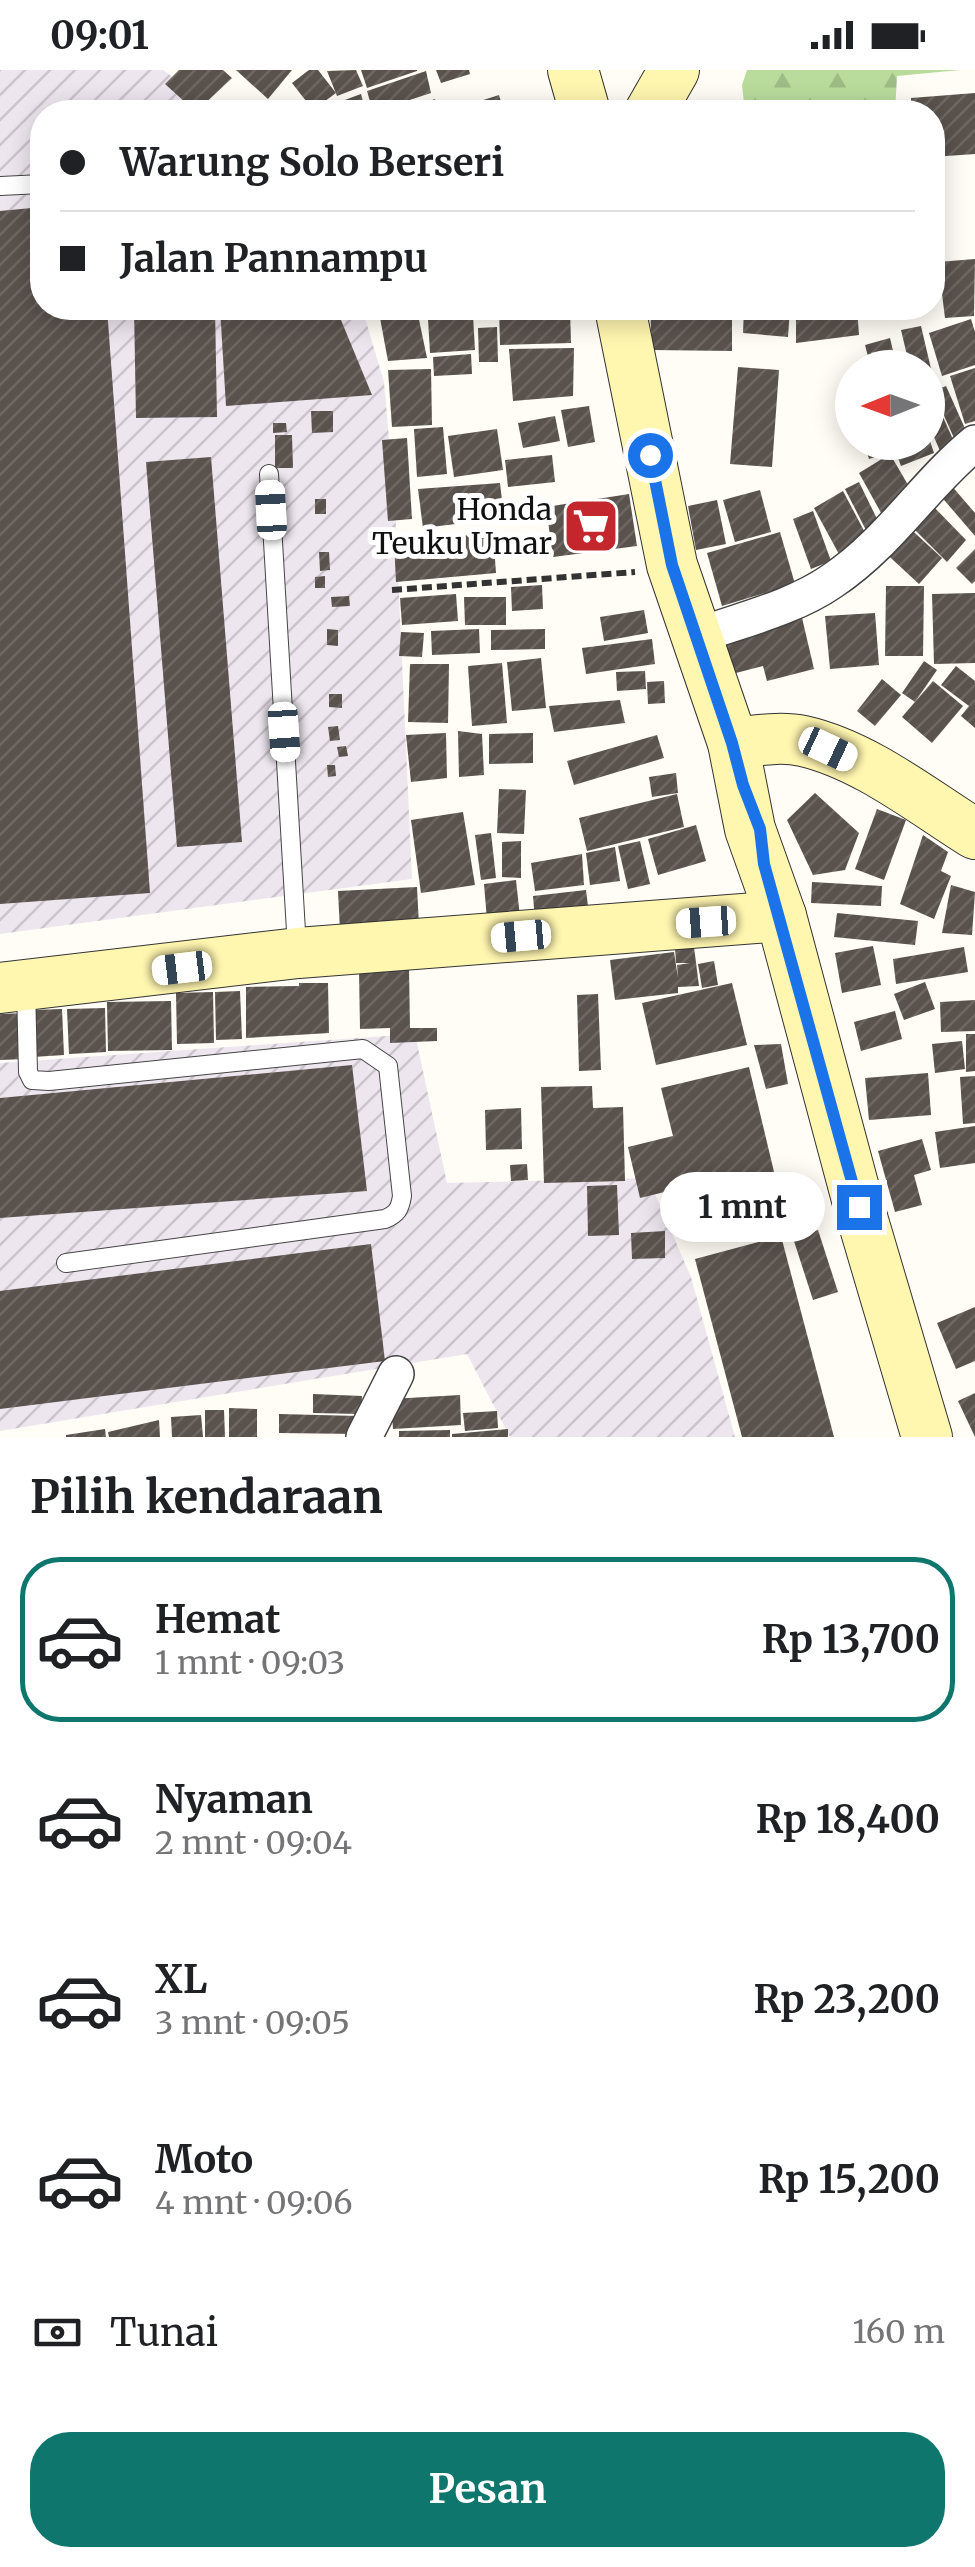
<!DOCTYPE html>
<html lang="id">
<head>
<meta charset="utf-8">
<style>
	:root { --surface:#fff; --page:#f2f2f2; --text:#202124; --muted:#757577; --line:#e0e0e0; --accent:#0f766e }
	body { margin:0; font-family:Merriweather,serif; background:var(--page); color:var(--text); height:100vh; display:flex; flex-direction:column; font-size:38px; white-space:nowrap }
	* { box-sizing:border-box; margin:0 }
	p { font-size:32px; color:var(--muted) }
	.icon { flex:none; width:55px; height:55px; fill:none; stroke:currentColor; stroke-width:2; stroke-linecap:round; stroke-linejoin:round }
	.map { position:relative; height:1367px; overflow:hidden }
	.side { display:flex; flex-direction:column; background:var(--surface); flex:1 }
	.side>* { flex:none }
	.banner { position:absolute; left:30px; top:30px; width:915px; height:220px; border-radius:40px; box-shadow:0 5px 25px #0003; display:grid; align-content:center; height:220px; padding:0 30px; background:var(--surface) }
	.needle { width:65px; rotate:269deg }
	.buttons { position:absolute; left:835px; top:280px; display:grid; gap:20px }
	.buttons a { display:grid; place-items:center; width:110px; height:110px; border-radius:50%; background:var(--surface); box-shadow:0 5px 25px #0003; font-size:50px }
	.end { position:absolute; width:45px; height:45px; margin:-22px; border:12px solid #1a73e8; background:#fff; box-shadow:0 0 0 5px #fff }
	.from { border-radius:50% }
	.bubble { position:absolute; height:70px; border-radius:35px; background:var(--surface); box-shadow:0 5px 25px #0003; font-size:32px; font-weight:700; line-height:70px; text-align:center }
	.car { position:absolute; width:30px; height:60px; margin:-30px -15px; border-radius:12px; box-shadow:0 0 8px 2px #0007; background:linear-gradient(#fff 24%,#345 0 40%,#fff 0 76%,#345 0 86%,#fff 0) }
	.banner b { display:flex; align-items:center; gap:35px; height:95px; font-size:38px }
	.banner b+b { border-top:2px solid var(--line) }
	.banner i { width:25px; height:25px; background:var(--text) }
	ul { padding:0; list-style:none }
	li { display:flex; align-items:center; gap:30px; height:165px; margin:0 20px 15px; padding:0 10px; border:5px solid transparent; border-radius:40px }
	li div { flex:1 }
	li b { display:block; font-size:38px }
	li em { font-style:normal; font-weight:700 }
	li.on { border-color:var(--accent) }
	li>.icon { width:90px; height:90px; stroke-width:1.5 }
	h2 { padding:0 30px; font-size:45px; line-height:120px }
	.pay { display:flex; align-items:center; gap:25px; height:110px; padding:0 30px; font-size:38px }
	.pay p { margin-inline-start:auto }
	.primary-button { display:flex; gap:20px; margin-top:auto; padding:20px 30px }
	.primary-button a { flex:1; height:115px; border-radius:40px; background:var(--accent); color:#fff; font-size:40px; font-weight:700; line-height:115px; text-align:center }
	.status { display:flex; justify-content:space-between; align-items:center; height:70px; padding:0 50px; background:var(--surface); direction:ltr }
	.status svg { height:28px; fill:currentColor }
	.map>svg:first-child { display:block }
	.industrial { fill:url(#industrial-furrows) }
	.forest { fill:url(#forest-firs) }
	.building { fill:url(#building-hatch) }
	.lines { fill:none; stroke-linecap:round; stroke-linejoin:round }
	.lane-casing { stroke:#444; stroke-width:20 }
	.street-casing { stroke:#444; stroke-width:38 }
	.secondary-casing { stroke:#333; stroke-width:52 }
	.path { stroke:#333; stroke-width:6; stroke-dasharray:10 5; stroke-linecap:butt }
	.lane { stroke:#fff; stroke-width:18 }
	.street { stroke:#fff; stroke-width:35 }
	.secondary { stroke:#fff6b0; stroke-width:50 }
	.route { stroke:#1a73e8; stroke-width:12 }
	.labels { text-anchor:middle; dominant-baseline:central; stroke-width:10; stroke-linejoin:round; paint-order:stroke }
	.poi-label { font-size:30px; fill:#111; stroke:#fff; text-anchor:end }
</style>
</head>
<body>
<div class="status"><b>09:01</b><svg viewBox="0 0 49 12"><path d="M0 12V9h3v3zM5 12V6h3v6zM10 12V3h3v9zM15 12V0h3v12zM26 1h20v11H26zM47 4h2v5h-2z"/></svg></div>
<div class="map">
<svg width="975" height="1367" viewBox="0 0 975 1367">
	<defs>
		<pattern id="industrial-furrows" width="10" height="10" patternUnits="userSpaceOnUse" patternTransform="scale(2.5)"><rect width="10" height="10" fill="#eee6ef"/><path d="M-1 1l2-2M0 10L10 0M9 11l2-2" fill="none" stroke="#cbc4cc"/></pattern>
		<pattern id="forest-firs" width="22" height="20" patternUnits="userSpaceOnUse" patternTransform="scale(2.5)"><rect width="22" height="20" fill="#b9dc9c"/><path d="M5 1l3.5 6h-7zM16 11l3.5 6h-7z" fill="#9ebc85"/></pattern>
		<pattern id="building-hatch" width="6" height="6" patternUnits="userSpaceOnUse" patternTransform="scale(2.5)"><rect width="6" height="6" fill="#5a524d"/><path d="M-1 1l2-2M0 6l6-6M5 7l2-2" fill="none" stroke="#6d6662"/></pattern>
	</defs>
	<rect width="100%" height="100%" fill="#fffdf5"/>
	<g class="industrial">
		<polygon points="0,0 163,0 220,42 42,42 42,238 362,238 384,312 395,438 412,809 0,864"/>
		<polygon points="415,964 447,1113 648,1108 691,1207 735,1367 510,1367 467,1284 0,1361 0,993"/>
	</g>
	<polygon class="forest" points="747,0 960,0 897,6 895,42 745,42 742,15"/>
	<g class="building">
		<polygon points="179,0 223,0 232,8 196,42 165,14"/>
		<polygon points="236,0 292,0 268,29"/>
		<polygon points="309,0 318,0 336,23 313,40 292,13"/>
		<polygon points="356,0 363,16 337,26 327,1"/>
		<polygon points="361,0 417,0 417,1 367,18"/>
		<polygon points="436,0 469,0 470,4 441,13"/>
		<polygon points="426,1 431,23 373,42 367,21"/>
		<polygon points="975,23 975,84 932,87 932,42 911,42 911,28"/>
		<polygon points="361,24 366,42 312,42"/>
		<polygon points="499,25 504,42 453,42 452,40"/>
		<polygon points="435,29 440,42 397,42"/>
		<polygon points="42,137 42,238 107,238 150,823 0,834 0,141"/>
		<polygon points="975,189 974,246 945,248 938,192"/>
		<polygon points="134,238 215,238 217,347 136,348"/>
		<polygon points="220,238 336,238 372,325 226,336"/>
		<polygon points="499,238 570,238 571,273 500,275"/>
		<polygon points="650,238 732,238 732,281 652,280"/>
		<polygon points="744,238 790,238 788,267 743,263"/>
		<polygon points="796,238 857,238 859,265 796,273"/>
		<polygon points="417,240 427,288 388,291 380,248"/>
		<polygon points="473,246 475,280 430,283 428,249"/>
		<polygon points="971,249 975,262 975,295 942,306 929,263"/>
		<polygon points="921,256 932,303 928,304 928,298 910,298 901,260"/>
		<polygon points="497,257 498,292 479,292 478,258"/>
		<polygon points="890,268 897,298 871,298 865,275"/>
		<polygon points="574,278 573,326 513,331 509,279"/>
		<polygon points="471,284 472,304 434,306 433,287"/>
		<polygon points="738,297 779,300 772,397 730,394"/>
		<polygon points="975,298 975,351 965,354 950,306"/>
		<polygon points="431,299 432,355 392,357 388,300"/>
		<polygon points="946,316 967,363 954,368 933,321"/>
		<polygon points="931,320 955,374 940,381 928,353 928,322"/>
		<polygon points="589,336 595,372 568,377 561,340"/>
		<polygon points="311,341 333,341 333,362 312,363"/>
		<polygon points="555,346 560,371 523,378 518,353"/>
		<polygon points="273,353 286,353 287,362 273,363"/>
		<polygon points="443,357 447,404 417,407 414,359"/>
		<polygon points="497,359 503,400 454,407 448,366"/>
		<polygon points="275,365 292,365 293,398 275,398"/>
		<polygon points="928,365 934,383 901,396 892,372 928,372"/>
		<polygon points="407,368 412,449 388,451 382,370"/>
		<polygon points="864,372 888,372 892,382 869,389"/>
		<polygon points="890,384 911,420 885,450 859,403"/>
		<polygon points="552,385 555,412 508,417 505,390"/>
		<polygon points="211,387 242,772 177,777 146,392"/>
		<polygon points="944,407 975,443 975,466 933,417"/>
		<polygon points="859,412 882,459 869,466 845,419"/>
		<polygon points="500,413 504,448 423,458 418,419"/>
		<polygon points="760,420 771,462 735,472 723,430"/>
		<polygon points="843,421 870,472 840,486 814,438"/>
		<polygon points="629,424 637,476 553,487 546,437"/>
		<rect x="315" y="429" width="11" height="15"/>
		<polygon points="717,430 726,474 696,480 688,436"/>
		<polygon points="931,434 966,470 947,492 909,454"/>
		<polygon points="813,441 831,491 811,499 793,449"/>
		<polygon points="903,452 942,488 919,514 879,477"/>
		<polygon points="780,462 795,514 722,536 707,483"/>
		<polygon points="493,463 496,503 396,512 394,472"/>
		<polygon points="975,479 975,511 972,514 956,498"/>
		<polygon points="319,482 329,482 330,500 320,501"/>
		<polygon points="325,506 325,518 315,518 315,507"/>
		<polygon points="542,515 543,539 512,541 511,517"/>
		<polygon points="886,516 924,516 923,586 885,586"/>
		<polygon points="975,523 975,593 934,594 932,524"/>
		<polygon points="456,524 458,551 402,555 400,528"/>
		<polygon points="349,526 350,536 332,537 331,527"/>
		<polygon points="464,527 506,527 506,555 465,555"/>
		<polygon points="799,535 814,599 767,611 763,596 732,604 723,568"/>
		<polygon points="644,540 648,563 604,571 600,547"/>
		<polygon points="875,543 879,595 830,599 825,546"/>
		<polygon points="327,559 338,560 338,576 327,575"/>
		<polygon points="479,559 480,583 432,585 431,561"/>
		<polygon points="545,559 545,579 491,580 491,560"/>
		<polygon points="401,562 424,563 422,587 399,586"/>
		<polygon points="652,569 655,594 586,604 582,578"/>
		<polygon points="541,588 546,638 512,641 507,592"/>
		<polygon points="924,591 937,600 915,632 902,623"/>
		<polygon points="502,593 507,653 472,656 468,596"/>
		<polygon points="410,594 449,594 448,653 408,652"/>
		<polygon points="956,596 975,611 975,658 961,646 969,636 941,615"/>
		<polygon points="645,601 646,619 617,621 616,602"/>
		<polygon points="882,609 901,625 875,656 857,641"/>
		<polygon points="664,611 665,633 648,634 647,612"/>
		<polygon points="933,611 963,636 932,673 902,647"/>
		<polygon points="329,624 342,624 342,638 329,637"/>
		<polygon points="620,630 625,653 554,662 549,636"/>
		<polygon points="338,656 340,670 330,671 328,657"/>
		<polygon points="458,661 482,664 484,705 459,707"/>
		<polygon points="446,663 447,708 411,712 406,665"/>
		<polygon points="533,663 533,693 489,694 489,664"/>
		<polygon points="657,665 664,688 574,715 567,691"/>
		<polygon points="346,676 348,686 339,687 337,677"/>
		<polygon points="327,695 335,695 336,706 328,707"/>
		<polygon points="676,703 678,723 652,727 649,707"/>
		<polygon points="499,719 526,720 524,764 497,763"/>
		<polygon points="815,723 859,763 845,800 813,805 787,750"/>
		<polygon points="677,724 684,757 587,781 579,748"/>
		<polygon points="877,739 906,750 884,810 855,799"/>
		<polygon points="463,742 475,815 421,823 411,750"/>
		<polygon points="696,755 706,791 658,805 648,769"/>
		<polygon points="491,763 496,808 481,810 475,765"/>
		<polygon points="923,765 948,782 941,801 951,806 934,849 900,834"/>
		<polygon points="521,771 521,808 502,807 502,772"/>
		<polygon points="640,771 650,814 628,819 618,776"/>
		<polygon points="615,777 620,811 590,815 586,783"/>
		<polygon points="582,784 584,815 535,821 531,793"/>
		<polygon points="516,810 520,847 487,850 484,814"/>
		<polygon points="812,812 882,816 881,836 811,833"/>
		<polygon points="951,815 975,822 972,865 942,863"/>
		<polygon points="417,817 419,856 340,861 338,821"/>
		<polygon points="586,820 589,844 535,850 533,826"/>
		<polygon points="837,843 918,851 915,875 834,867"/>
		<polygon points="873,876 881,915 842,923 835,883"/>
		<polygon points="675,877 694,877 699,916 678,917 678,923 615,930 610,890 674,882 678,908 677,895 690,893 676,893"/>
		<polygon points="964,877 968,902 896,914 893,889"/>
		<polygon points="714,891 718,915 702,918 698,894"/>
		<polygon points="409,899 410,958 437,958 437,971 390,973 390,958 360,959 359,900"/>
		<polygon points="925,912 935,939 904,950 894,924"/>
		<polygon points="299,913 328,913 329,963 246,968 246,917 299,916"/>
		<polygon points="732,913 747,975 656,995 642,933"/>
		<polygon points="240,921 242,969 216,970 215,922"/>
		<polygon points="213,922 214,973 177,974 176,923"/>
		<polygon points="598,924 601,1000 579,1001 577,925"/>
		<polygon points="975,930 975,961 941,962 940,932"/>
		<polygon points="171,931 172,980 108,981 107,932"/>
		<polygon points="105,938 106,982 69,984 67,939"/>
		<polygon points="62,939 64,985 33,987 31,940"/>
		<polygon points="895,941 902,969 861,981 854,952"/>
		<polygon points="26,943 27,989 0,990 0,944"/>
		<polygon points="966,964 975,964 975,1001 966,1002"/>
		<polygon points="962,971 965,999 935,1003 932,974"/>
		<polygon points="781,974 788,1014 766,1019 754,975"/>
		<polygon points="352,995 367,1121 0,1148 0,1028"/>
		<polygon points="749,997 785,1148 698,1169 685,1117 640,1128 628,1077 673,1066 661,1018"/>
		<polygon points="928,1003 931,1045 869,1050 865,1008"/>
		<polygon points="975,1006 975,1053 963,1054 960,1007"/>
		<polygon points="592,1016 593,1038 623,1037 625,1111 544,1113 541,1017"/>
		<polygon points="521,1038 522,1079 486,1080 485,1040"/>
		<polygon points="975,1056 975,1093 940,1098 935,1062"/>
		<polygon points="922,1069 931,1100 914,1105 922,1135 895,1142 878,1081"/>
		<polygon points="527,1094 528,1110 511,1111 510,1095"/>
		<polygon points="617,1115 619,1165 588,1166 587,1116"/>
		<polygon points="818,1160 838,1222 813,1230 793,1168"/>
		<polygon points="665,1161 665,1188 632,1189 631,1163"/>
		<polygon points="781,1166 834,1367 742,1367 695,1189"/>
		<polygon points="371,1174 385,1291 0,1339 0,1221"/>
		<polygon points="975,1237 975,1291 956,1299 937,1253"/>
		<polygon points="975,1323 975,1367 958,1331"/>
		<polygon points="313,1324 362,1326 361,1344 313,1343"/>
		<polygon points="460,1325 461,1355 393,1359 391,1329"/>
		<polygon points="229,1338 257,1339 257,1367 229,1367"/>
		<polygon points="205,1340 224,1340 225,1367 205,1367"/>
		<polygon points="497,1341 498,1358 465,1361 463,1343"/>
		<polygon points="279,1344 358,1346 358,1364 279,1363"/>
		<polygon points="201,1345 203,1367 172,1367 171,1347"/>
		<polygon points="159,1350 160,1367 109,1367 108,1362"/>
		<polygon points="105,1359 106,1367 66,1367 66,1365"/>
		<polygon points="508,1359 508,1367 452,1367 452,1364"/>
		<polygon points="450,1360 450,1367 399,1367 399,1361"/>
	</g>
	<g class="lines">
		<g class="lane-casing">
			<g id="lane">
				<polyline points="0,116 42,114"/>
				<polyline points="269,404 297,878"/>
				<path d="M26,917L28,1002L32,1010L49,1011L363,979L388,996L402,1126C400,1139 397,1144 385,1149L66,1193"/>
			</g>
		</g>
		<g class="street-casing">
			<g id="street">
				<path d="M697,566C741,550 793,538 832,511C889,473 924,415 975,373"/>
				<polyline points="364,1367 396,1304"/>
			</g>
		</g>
		<g class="secondary-casing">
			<g id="secondary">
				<polyline points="573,0 585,42"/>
				<polyline points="650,42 674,0"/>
				<polyline points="620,238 672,495 733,673 750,759 781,846 859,1137 927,1367"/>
				<path d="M733,673C755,671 780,666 803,671C865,685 922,731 975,764"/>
				<polyline points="0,918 298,883 781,846"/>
			</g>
		</g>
		<polyline class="path" points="392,520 635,502"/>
		<use href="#lane" class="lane"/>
		<use href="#street" class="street"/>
		<use href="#secondary" class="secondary"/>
	</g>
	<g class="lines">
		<polyline class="route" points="650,385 672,495 732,673 743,715 760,759 764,794 859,1137"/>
	</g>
	<defs>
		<g id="supermarket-square" transform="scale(2.875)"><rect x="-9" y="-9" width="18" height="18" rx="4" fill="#c4262e" stroke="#fff"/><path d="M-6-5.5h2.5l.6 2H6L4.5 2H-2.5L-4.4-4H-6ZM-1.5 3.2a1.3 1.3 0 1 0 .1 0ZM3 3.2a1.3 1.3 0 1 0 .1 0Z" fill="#fff"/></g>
	</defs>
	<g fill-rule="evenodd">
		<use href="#supermarket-square" x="591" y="456"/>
	</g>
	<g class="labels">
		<g class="poi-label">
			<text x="552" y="439">Honda<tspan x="552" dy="34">Teuku Umar</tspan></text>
		</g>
	</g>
</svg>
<div class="buttons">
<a><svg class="needle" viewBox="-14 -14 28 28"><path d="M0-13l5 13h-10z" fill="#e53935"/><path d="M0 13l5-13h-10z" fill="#757577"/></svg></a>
</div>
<i class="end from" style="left:650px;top:385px"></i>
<i class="end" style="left:859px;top:1137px"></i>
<div class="bubble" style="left:660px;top:1102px;width:165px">1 mnt</div>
<i class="car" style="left:271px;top:440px;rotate:357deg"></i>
<i class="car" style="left:284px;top:662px;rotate:176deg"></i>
<i class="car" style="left:828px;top:679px;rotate:115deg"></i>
<i class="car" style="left:706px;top:852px;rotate:266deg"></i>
<i class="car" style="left:521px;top:866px;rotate:265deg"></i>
<i class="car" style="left:182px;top:898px;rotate:263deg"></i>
<div class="banner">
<b><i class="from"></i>Warung Solo Berseri</b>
<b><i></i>Jalan Pannampu</b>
</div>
</div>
<section class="side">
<h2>Pilih kendaraan</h2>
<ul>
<li class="on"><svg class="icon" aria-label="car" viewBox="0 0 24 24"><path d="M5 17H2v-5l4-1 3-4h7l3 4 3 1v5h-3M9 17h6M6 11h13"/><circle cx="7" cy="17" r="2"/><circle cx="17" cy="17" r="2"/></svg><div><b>Hemat</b><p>1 mnt · 09:03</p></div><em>Rp 13,700</em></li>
<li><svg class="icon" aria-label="car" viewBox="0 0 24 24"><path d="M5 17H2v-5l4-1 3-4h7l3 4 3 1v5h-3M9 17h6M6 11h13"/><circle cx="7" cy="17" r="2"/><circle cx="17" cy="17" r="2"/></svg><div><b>Nyaman</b><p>2 mnt · 09:04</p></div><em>Rp 18,400</em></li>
<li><svg class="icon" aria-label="car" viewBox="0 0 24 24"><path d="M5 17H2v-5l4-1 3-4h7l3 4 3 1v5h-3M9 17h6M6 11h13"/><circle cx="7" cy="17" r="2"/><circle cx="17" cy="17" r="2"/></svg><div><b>XL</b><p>3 mnt · 09:05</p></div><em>Rp 23,200</em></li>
<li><svg class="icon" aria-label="car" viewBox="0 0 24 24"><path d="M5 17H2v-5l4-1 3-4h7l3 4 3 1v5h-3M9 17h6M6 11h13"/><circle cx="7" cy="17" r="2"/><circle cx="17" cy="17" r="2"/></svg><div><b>Moto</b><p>4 mnt · 09:06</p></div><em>Rp 15,200</em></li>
</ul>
<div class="pay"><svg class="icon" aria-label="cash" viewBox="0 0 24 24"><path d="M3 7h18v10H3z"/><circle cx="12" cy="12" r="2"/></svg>Tunai<p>160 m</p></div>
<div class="primary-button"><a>Pesan</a></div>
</section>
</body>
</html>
